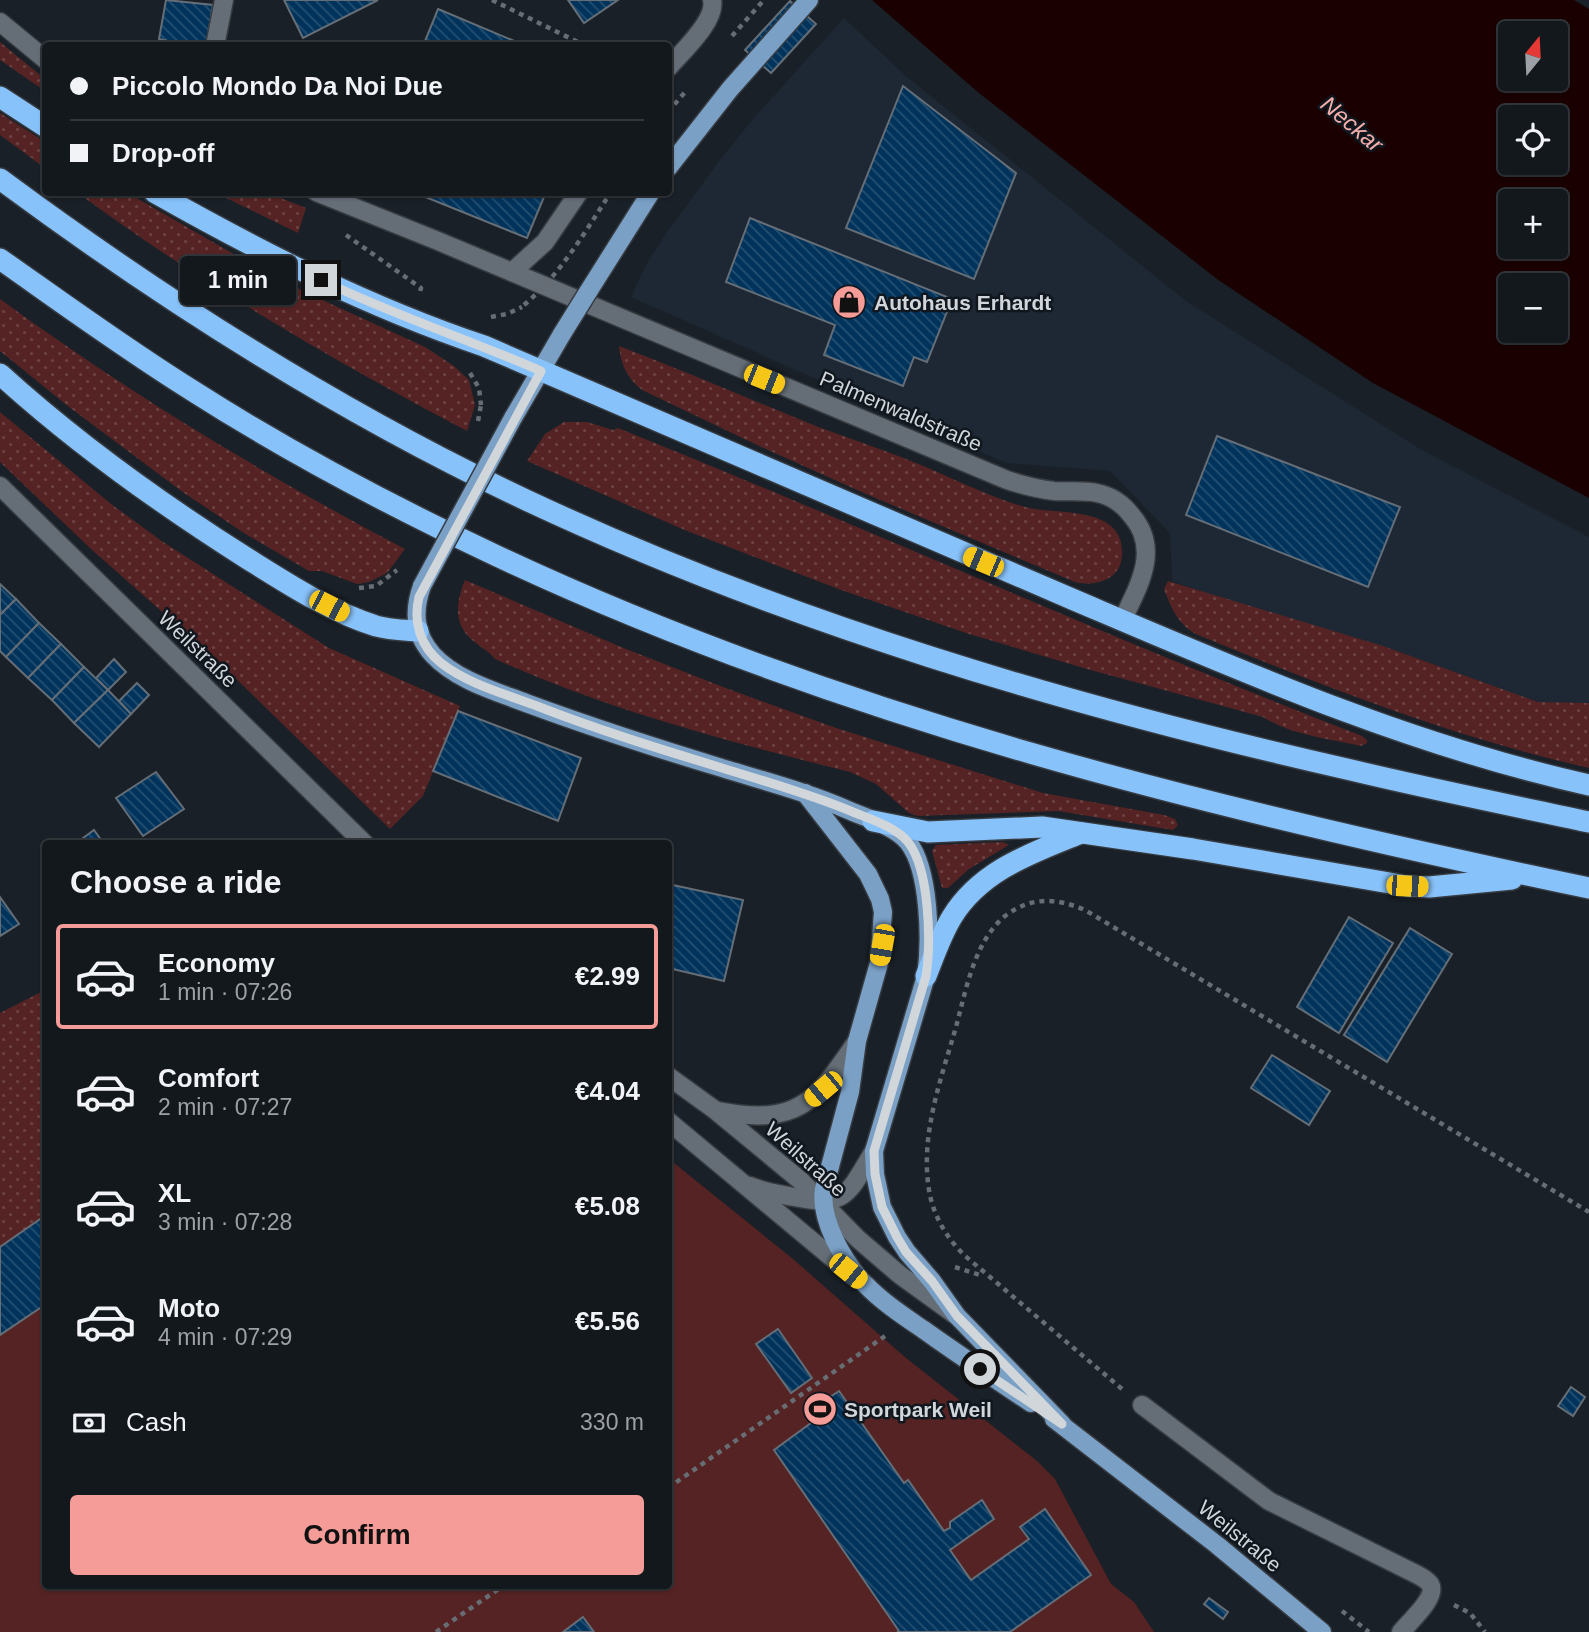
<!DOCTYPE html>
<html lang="en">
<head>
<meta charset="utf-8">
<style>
	:root { --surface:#13181d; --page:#20252a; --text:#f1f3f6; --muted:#9da0a4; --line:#32373b; --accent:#f59b98 }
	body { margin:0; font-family:Helvetica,sans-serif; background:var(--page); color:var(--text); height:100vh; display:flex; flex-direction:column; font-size:26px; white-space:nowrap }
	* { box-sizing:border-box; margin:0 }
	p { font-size:23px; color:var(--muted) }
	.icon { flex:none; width:38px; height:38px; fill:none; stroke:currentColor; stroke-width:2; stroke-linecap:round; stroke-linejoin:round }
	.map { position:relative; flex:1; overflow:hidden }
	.drawer { position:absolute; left:42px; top:840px; width:630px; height:749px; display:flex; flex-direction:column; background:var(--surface); border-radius:7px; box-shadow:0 2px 5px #0004,0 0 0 2px var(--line) }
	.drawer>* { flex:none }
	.banner { position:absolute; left:42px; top:42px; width:630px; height:154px; border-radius:7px; box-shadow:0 2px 5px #0004,0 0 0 2px var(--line); display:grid; align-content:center; height:154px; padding:0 28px; background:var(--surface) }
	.needle { width:46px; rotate:18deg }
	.buttons { position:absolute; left:1498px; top:21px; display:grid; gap:14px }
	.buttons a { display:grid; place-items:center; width:70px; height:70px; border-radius:7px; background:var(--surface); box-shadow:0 2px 5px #0004,0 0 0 2px var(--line); font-size:35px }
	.end { position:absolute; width:32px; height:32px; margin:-16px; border:9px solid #d1d6db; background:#111; box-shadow:0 0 0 4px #111 }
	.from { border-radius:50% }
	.bubble { position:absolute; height:49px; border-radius:7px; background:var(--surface); box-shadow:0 2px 5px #0004,0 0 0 2px var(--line); font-size:23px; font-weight:600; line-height:49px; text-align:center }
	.car { position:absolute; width:21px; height:42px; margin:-21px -10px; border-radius:9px; box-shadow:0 0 5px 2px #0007; background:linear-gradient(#f5c518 24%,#345 0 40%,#f5c518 0 76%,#345 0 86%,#f5c518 0) }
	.banner b { display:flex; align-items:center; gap:24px; height:66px; font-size:26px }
	.banner b+b { border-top:2px solid var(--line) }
	.banner i { width:18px; height:18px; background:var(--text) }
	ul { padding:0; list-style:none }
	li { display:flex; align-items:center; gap:21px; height:105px; margin:0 14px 10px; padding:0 14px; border:4px solid transparent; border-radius:7px }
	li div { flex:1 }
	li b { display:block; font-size:26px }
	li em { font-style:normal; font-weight:600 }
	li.active { border-color:var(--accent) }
	li>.icon { width:63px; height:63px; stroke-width:1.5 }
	h2 { padding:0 28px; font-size:32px; line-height:84px }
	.pay { display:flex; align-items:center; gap:18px; height:77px; padding:0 28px; font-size:26px }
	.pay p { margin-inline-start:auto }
	.button { display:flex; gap:14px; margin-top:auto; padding:14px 28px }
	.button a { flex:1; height:80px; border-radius:7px; background:var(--accent); color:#111; font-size:28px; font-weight:600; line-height:80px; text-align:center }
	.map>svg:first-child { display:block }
	.built { fill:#1d2834 }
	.grass { fill:url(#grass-dots) }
	.pitch { fill:#552323 }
	.water { fill:#1a0000; fill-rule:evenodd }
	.building { fill:url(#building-back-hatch); stroke:#656e77; stroke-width:2 }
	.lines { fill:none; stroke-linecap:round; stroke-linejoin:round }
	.minor-casing { stroke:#363b41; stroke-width:21 }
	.major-casing { stroke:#363b41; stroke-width:21 }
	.highway-casing { stroke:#363b41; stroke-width:24 }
	.path { stroke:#676d73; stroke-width:4.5; stroke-dasharray:5 5; stroke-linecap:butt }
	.minor { stroke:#656e77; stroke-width:18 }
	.major { stroke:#7aa0c6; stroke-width:18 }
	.highway { stroke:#88c2fa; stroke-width:21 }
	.major-bridge-casing { stroke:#363b41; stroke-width:21; stroke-linecap:butt }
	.path-bridge { stroke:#676d73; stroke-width:4.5; stroke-dasharray:5 5; stroke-linecap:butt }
	.major-bridge { stroke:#7aa0c6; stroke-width:18 }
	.route { stroke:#d1d6db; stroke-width:9 }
	.labels { text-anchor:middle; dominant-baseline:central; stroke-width:5; stroke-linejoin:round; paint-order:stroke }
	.poi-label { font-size:21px; font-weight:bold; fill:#d1d6db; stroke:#10171e; text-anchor:start }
	.street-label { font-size:21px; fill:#d1d6db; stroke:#10171e }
	.water-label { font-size:23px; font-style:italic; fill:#f5afab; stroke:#10171e }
</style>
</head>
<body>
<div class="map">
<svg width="1589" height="1632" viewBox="0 0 1589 1632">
	<defs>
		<pattern id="grass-dots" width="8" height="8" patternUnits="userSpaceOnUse" patternTransform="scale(1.75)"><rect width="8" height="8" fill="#552323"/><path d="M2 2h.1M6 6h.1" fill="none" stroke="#6c4242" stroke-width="1.8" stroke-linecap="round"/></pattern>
		<pattern id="building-back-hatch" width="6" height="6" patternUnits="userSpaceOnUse" patternTransform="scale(1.75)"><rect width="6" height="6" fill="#00335b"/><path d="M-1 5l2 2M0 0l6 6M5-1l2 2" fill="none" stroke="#245072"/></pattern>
	</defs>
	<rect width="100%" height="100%" fill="#192027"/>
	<polygon class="built" points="844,18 907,77 1186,301 1422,450 1589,537 1589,703 1538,702 1383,646 1252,608 1172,581 1170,533 1110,471 1006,463 631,297 646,265 665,235 719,161 753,119"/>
	<g class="grass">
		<polygon points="0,42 45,79 45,91 0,60"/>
		<polygon points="0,113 45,142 45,168 0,135"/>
		<path d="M78,193H128L251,264L307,293L425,347L454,366L469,380L475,405L467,431C333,360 200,283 78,193Z"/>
		<polygon points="216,193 268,193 306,208 298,233"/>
		<path d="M0,299C129,393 264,475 405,549L387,573L369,582L357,584L322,571H309L247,535L184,493L69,407L0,351Z"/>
		<path d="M619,346C687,372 754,401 821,428C848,438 875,447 901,457C938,471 972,489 1009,502C1018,505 1026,508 1035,509C1065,514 1125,508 1122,555C1121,580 1095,587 1075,582L866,494L757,445L642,390C627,378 621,365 619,346Z"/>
		<polygon points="0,412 111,504 163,542 266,608 329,648 460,706 423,796 390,829 219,662 91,549 0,462"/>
		<path d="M564,422H587L613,430L618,428C867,528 1111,639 1362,736L1367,740V743L1361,746C1329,739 1291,735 1263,717L1087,669L966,633L841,590L687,531L527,461L545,434Z"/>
		<path d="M465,580L621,647L723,687L836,728L1043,793L1164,815L1175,819L1178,825L1173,830L1058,811L918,816L909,813L876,784L850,772C730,742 608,710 495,659C487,649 477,646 469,637C453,621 457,599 465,580Z"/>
		<path d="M1168,581L1383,646L1538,702L1589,703V768C1455,738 1325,687 1198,635C1179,626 1171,608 1164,589Z"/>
		<polygon points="1003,842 1009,845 969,869 948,888 942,888 932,851 936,845"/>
		<polygon points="45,990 45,1215 0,1247 0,1013"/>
	</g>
	<polygon class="pitch" points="669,1159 793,1259 906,1358 1037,1461 1055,1479 1111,1584 1134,1602 1154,1632 0,1632 0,1247 45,1215 46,1586 668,1586"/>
	<path class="water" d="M872,0H1574L1589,9V498L1373,383L1217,279L979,93ZM1510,33H1556V79H1510ZM1510,117H1556V163H1510ZM1510,201H1556V247H1510ZM1510,285H1556V331H1510Z"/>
	<g class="building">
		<polygon points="166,0 213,5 206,46 192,46 159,39"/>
		<polygon points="284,0 378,0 303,38"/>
		<polygon points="568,0 618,0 584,23"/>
		<polygon points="790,1 816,24 771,73 745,50"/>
		<polygon points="438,9 526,46 423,46"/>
		<polygon points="903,86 1016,173 974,279 846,228"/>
		<polygon points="413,192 546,192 527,238"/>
		<polygon points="750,218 952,299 927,362 914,357 903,386 824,355 835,325 726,282"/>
		<polygon points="1217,436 1400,507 1368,587 1186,515"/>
		<polygon points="0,584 16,599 0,615"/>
		<polygon points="16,599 39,623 6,657 0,651 0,615"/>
		<polygon points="39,623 61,644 28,678 6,657"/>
		<polygon points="61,644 84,667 52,700 28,678"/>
		<polygon points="114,659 126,672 108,690 96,678"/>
		<polygon points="84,667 108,690 74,723 52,700"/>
		<polygon points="137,683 149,695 131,714 119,701"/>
		<polygon points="108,690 131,714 99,747 74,723"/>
		<polygon points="458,711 581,758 558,821 433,771"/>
		<polygon points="156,772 184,809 143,836 116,798"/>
		<polygon points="94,830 104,844 75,844"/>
		<polygon points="668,884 743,900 724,981 668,968"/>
		<polygon points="0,897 19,924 0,936"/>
		<polygon points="1349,917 1393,943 1339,1033 1297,1007"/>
		<polygon points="1410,928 1452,954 1387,1062 1344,1035"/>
		<polygon points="1272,1055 1330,1091 1309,1125 1251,1088"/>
		<polygon points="46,1215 46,1304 0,1335 0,1247"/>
		<polygon points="778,1329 812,1378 791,1393 756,1344"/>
		<polygon points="1571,1387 1585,1397 1573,1416 1558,1406"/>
		<polygon points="839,1391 904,1483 908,1480 944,1531 950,1528 950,1522 982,1500 994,1519 950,1550 971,1580 1029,1539 1020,1527 1045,1509 1091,1575 1010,1632 897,1632 899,1631 774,1450 815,1420 809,1411"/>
		<polygon points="1209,1598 1228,1612 1223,1619 1204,1604"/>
		<polygon points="583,1617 594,1632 563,1632"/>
	</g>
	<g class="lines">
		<g class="minor-casing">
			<g id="minor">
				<polyline points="0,22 46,60"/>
				<polyline points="215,46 224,0"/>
				<path d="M668,68C682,52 717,20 712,0"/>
				<path d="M316,192L438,241L1007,480C1022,485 1037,489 1054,491C1068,492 1083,490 1097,493C1112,496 1123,504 1132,516C1161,550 1138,587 1122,621"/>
				<polyline points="512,272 545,242 579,192"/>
				<polyline points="0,486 365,844"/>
				<polyline points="668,1076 715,1110 801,1181 858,1239 900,1275 954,1314"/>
				<path d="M718,1111C797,1126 815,1103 857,1041"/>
				<polyline points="668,1121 854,1276"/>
				<path d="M750,1186C764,1192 779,1194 794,1197C847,1208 848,1193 874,1151"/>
				<path d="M1142,1405L1269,1501L1416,1574C1420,1576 1427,1580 1430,1584C1438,1597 1409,1622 1401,1632"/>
			</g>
		</g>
		<g class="major-casing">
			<g id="major">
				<polyline points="668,168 730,89 809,0"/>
				<polyline points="588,292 651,192"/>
				<polyline points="513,418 562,334"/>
				<path d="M422,586C413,611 414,634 433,655C456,680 495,691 526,703C591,727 656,748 722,768C764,781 807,792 848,810C866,818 895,826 908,842C930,870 931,942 926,976L874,1151L875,1174L882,1207L897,1237L907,1252L932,1281L957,1316L1062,1424"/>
				<path d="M805,793L868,874L880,899L883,912L879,963L857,1041L850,1092L824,1189C819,1219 844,1263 865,1284C882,1302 905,1317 924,1330C959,1355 995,1379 1031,1403"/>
				<polyline points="1054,1419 1217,1545 1322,1632"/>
			</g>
		</g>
		<g class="highway-casing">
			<g id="highway">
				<polyline points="0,97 46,127"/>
				<path d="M0,179C166,302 339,412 526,500C788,623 1069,706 1351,770C1430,789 1510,805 1589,822"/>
				<path d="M154,192C260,252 368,307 484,346C679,431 875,516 1072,599C1241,671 1409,745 1589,785"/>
				<path d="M0,259C64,304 127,350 193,391C290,453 393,507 497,556C844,719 1216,810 1589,888"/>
				<path d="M0,374C77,444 161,504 248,559C288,584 331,612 376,626C390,630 404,630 418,631"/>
				<polyline points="873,821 928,832 1042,827 1193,849 1407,886 1429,887 1512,879"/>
				<path d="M926,976C934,956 941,935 952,917C981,870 1032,853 1081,833"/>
			</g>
		</g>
		<g class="path">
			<polyline points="492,0 586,46"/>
			<polyline points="732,36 764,0"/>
			<polyline points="668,112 686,91"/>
			<polyline points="346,235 421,288 420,292"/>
			<polyline points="491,317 507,314 522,307"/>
			<polyline points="470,373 479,388 481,405"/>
			<polyline points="359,588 376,586 397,570"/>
			<polyline points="955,1267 983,1276"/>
			<path d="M1122,1389L964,1255C946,1237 933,1215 929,1190C920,1135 941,1079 956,1027C966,990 974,942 1005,916C1031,896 1057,898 1085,910L1589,1212"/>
			<polyline points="668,1488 885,1336"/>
			<polyline points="1454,1605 1470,1613 1485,1632"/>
			<polyline points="1342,1611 1369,1632"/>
			<polyline points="436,1632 503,1586"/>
		</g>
		<use href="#minor" class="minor"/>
		<use href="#major" class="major"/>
		<use href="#highway" class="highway"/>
		<g class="major-bridge-casing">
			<g id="major-bridge">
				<polyline points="562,334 588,292"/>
				<polyline points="422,586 513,418"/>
			</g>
		</g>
		<g class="path-bridge">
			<path d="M524,305C560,275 585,232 611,192"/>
			<polyline points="478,421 481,405"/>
		</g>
		<use href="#major-bridge" class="major-bridge"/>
	</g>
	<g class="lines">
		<path class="route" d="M321,280C393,315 468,339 541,371L419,597C413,622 420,646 441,663C468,684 505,694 537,706C598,730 660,749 722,768C767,782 810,794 853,812C870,819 896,827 908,842C930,870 931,943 926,976L874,1151L875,1174L882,1207L897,1237L906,1252L932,1281L957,1316L1062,1424L980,1369"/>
	</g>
	<defs>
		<g id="shop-disc" transform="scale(1.75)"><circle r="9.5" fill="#f59b98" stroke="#10171e"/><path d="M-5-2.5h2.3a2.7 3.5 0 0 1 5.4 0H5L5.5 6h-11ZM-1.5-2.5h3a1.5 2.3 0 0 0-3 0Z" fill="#111"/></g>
		<g id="stadium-disc" transform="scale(1.75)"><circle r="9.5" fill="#f59b98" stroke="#10171e"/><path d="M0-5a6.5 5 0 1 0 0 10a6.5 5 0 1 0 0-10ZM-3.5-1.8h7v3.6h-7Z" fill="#111"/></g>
	</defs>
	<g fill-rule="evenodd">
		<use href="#shop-disc" x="849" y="302"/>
		<use href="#stadium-disc" x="820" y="1409"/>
	</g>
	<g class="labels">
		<g class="poi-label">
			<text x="874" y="302">Autohaus Erhardt</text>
			<text x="844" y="1409">Sportpark Weil</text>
		</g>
		<g class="street-label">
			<text transform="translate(901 411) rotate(23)">Palmenwaldstraße</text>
			<text transform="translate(198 649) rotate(44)">Weilstraße</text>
			<text transform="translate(806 1159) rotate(42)">Weilstraße</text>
			<text transform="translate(1240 1536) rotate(39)">Weilstraße</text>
		</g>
		<g class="water-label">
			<text transform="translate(1352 124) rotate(40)">Neckar</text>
		</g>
	</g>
</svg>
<div class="buttons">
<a><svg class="needle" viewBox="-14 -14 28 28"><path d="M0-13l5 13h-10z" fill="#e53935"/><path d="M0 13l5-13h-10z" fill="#9da0a4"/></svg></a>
<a><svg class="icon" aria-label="locate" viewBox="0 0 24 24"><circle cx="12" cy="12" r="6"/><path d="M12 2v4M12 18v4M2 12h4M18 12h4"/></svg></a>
<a>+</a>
<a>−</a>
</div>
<i class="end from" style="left:980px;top:1369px"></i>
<i class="end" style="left:321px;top:280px"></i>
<div class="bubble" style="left:180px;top:256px;width:116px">1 min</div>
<i class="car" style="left:764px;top:379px;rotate:112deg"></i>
<i class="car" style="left:983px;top:562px;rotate:293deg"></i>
<i class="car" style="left:329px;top:606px;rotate:117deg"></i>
<i class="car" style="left:1407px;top:886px;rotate:92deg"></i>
<i class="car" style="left:882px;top:945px;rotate:190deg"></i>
<i class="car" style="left:823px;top:1089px;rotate:230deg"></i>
<i class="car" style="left:848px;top:1271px;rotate:129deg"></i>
<div class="banner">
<b><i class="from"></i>Piccolo Mondo Da Noi Due</b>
<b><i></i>Drop-off</b>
</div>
<section class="drawer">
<h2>Choose a ride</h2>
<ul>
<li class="active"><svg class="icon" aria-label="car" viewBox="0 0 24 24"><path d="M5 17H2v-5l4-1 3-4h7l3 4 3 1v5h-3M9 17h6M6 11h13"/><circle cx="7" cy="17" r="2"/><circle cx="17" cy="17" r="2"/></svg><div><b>Economy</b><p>1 min · 07:26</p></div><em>€2.99</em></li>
<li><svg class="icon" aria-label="car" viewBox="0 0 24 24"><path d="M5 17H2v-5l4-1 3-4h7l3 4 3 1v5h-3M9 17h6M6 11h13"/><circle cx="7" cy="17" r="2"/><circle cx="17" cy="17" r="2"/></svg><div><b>Comfort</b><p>2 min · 07:27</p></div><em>€4.04</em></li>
<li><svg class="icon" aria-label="car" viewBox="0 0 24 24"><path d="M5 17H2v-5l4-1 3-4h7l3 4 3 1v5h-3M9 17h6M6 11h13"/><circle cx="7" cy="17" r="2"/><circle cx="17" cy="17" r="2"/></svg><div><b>XL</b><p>3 min · 07:28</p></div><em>€5.08</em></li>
<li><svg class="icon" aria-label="car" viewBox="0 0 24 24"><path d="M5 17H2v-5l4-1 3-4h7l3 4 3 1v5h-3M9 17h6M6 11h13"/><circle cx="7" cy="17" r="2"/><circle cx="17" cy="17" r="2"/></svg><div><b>Moto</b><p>4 min · 07:29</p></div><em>€5.56</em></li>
</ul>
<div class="pay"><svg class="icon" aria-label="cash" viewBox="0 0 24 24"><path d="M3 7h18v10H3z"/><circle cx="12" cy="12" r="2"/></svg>Cash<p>330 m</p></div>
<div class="button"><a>Confirm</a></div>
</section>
</div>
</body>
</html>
